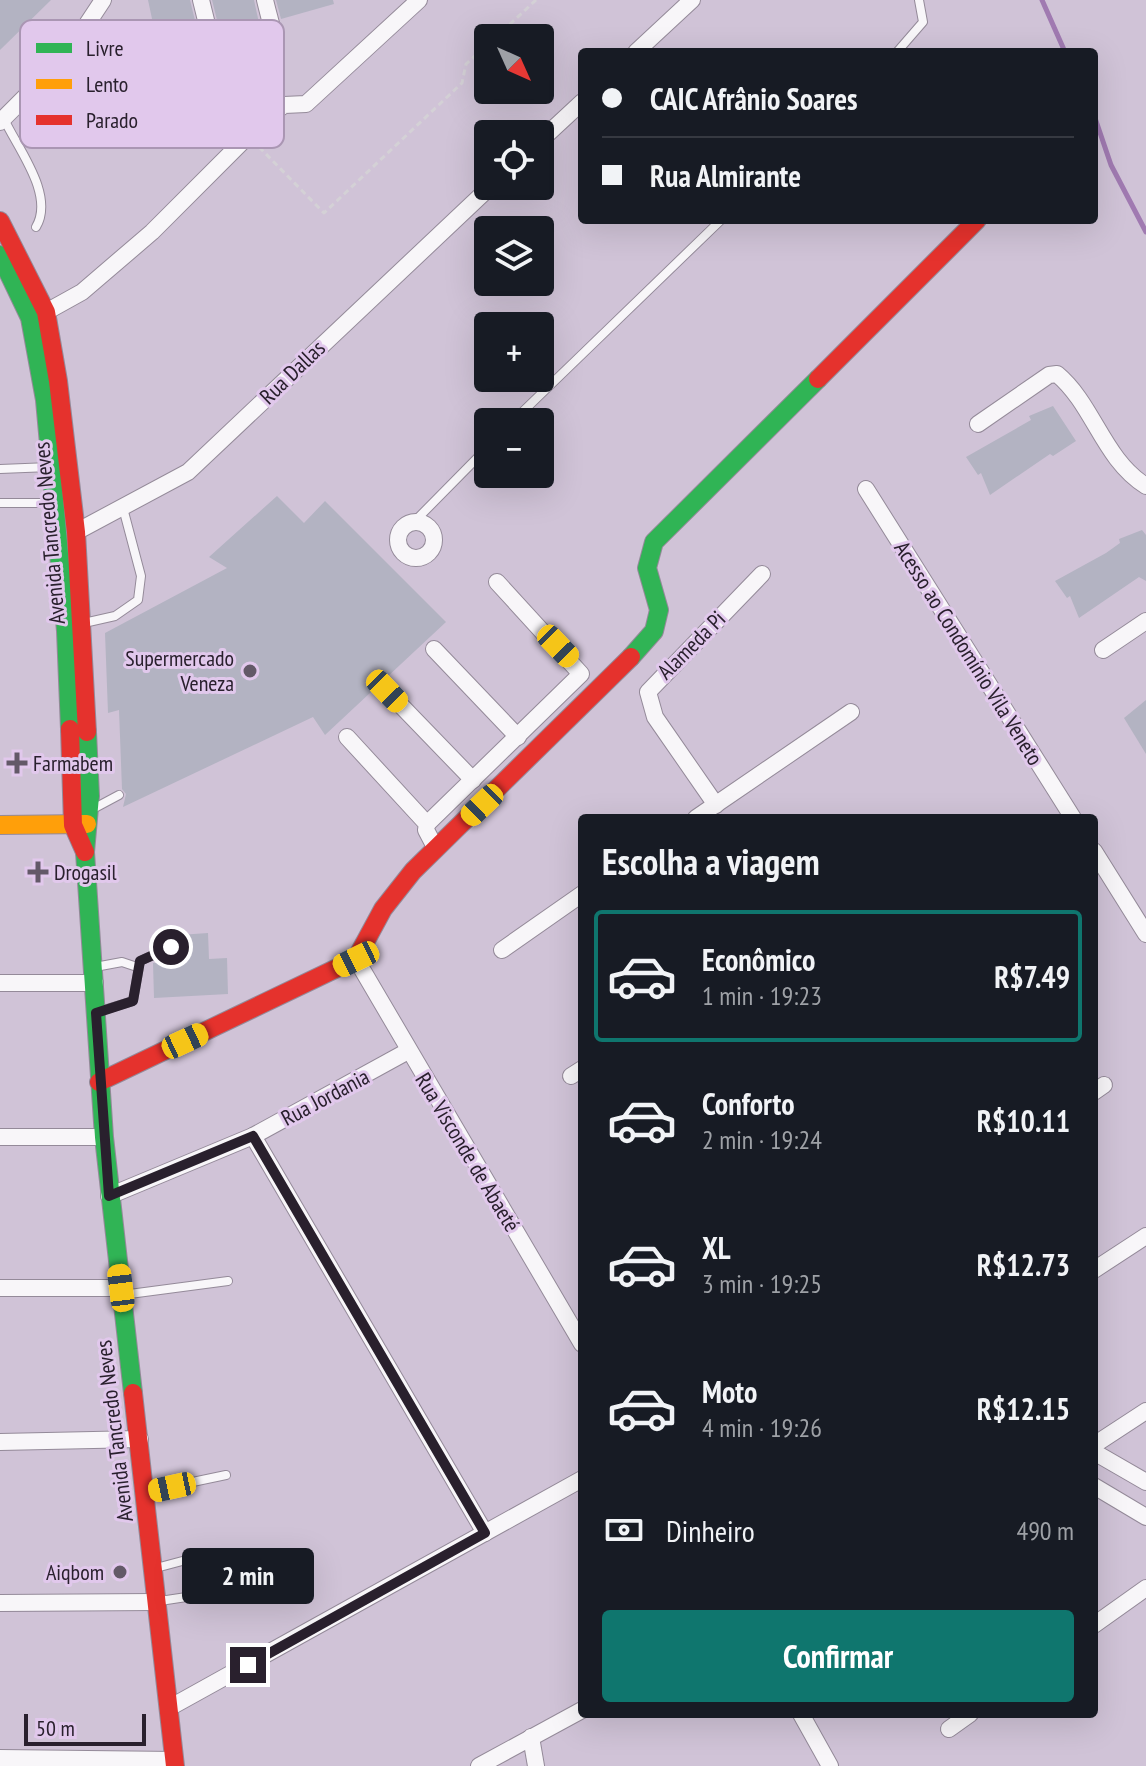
<!DOCTYPE html>
<html lang="pt">
<head>
<meta charset="utf-8">
<style>
	:root { --surface:#171b24; --page:#20242c; --text:#f1f3f6; --muted:#9ea1a6; --line:#363941; --accent:#0f766e }
	body { margin:0; font-family:"PT Sans Narrow",sans-serif; background:var(--page); color:var(--text); height:100vh; display:flex; flex-direction:column; font-size:30px; white-space:nowrap }
	* { box-sizing:border-box; margin:0 }
	p { font-size:26px; color:var(--muted) }
	.icon { flex:none; width:44px; height:44px; fill:none; stroke:currentColor; stroke-width:2; stroke-linecap:round; stroke-linejoin:round }
	.map { position:relative; flex:1; overflow:hidden }
	.sheet { position:absolute; left:578px; top:814px; width:520px; height:904px; display:flex; flex-direction:column; background:var(--surface); border-radius:8px; box-shadow:0 8px 32px #0002 }
	.sheet>* { flex:none }
	.hud { position:absolute; left:578px; top:48px; width:520px; height:176px; border-radius:8px; box-shadow:0 8px 32px #0002; display:grid; align-content:center; height:176px; padding:0 24px; background:var(--surface) }
	.needle { width:52px; rotate:135deg }
	.buttons { position:absolute; left:474px; top:24px; display:grid; gap:16px }
	.buttons a { display:grid; place-items:center; width:80px; height:80px; border-radius:8px; background:var(--surface); box-shadow:0 8px 32px #0002; font-size:40px }
	.scale { position:absolute; left:24px; bottom:20px; width:122px; box-sizing:border-box; padding-left:8px; border:4px solid #29202d; border-top:0; font-size:22px; line-height:28px; white-space:nowrap; color:#29202d; -webkit-text-stroke:6px #e1c8ec; paint-order:stroke }
	.end { position:absolute; width:36px; height:36px; margin:-18px; border:10px solid #29202d; background:#fff; box-shadow:0 0 0 4px #fff }
	.from { border-radius:50% }
	.bubble { position:absolute; height:56px; border-radius:8px; background:var(--surface); box-shadow:0 8px 32px #0002; font-size:26px; font-weight:800; line-height:56px; text-align:center }
	.car { position:absolute; width:24px; height:48px; margin:-24px -12px; border-radius:10px; box-shadow:0 0 6px 2px #0007; background:linear-gradient(#f5c518 24%,#345 0 40%,#f5c518 0 76%,#345 0 86%,#f5c518 0) }
	.hud b { display:flex; align-items:center; gap:28px; height:76px; font-size:30px }
	.hud b+b { border-top:2px solid var(--line) }
	.hud i { width:20px; height:20px; background:var(--text) }
	ul { padding:0; list-style:none }
	li { display:flex; align-items:center; gap:24px; height:132px; margin:0 16px 12px; padding:0 8px; border:4px solid transparent; border-radius:8px }
	li div { flex:1 }
	li b { display:block; font-size:30px }
	li em { font-style:normal; font-weight:800 }
	li.active { border-color:var(--accent) }
	li>.icon { width:72px; height:72px; stroke-width:1.5 }
	h2 { padding:0 24px; font-size:36px; line-height:96px }
	.pay { display:flex; align-items:center; gap:20px; height:88px; padding:0 24px; font-size:30px }
	.pay p { margin-inline-start:auto }
	.primary-button { display:flex; gap:16px; margin-top:auto; padding:16px 24px }
	.primary-button a { flex:1; height:92px; border-radius:8px; background:var(--accent); color:#fff; font-size:32px; font-weight:800; line-height:92px; text-align:center }
	.map>svg:first-child { display:block }
	.lines { fill:none; stroke-linecap:round; stroke-linejoin:round }
	.stream { stroke:#a07ab1; stroke-width:5 }
	.building { fill:#b3b3c2 }
	.lane-casing { stroke:#948a99; stroke-width:10 }
	.street-casing { stroke:#948a99; stroke-width:18 }
	.fast-casing { stroke:#948a99; stroke-width:20 }
	.slow-casing { stroke:#948a99; stroke-width:20 }
	.jam-casing { stroke:#948a99; stroke-width:20 }
	.path { stroke:#d4d1d6; stroke-width:3; stroke-dasharray:6 4; stroke-linecap:butt }
	.lane { stroke:#f8f6f9; stroke-width:8 }
	.street { stroke:#f8f6f9; stroke-width:16 }
	.fast { stroke:#30b455; stroke-width:18 }
	.slow { stroke:#ff9f0a; stroke-width:18 }
	.jam { stroke:#e5322d; stroke-width:18 }
	.route { stroke:#29202d; stroke-width:10 }
	.poi-dot { fill:#635968; stroke:#e1c8ec; stroke-width:3 }
	.labels { text-anchor:middle; dominant-baseline:central; stroke-width:6; stroke-linejoin:round; paint-order:stroke }
	.street-label { font-size:22px; fill:#29202d; stroke:#e1c8ec }
	.poi-label { font-size:22px; fill:#29202d; stroke:#e1c8ec; text-anchor:end }
	.key { fill:#e1c8ec; stroke:#aa96b3; stroke-width:2 }
	.key-label { font-size:22px; fill:#29202d }
</style>
</head>
<body>
<div class="map">
<svg width="1146" height="1766" viewBox="0 0 1146 1766">
	<rect width="100%" height="100%" fill="#d0c3d7"/>
	<g class="lines">
		<g class="stream">
			<polyline points="1042,0 1065,52"/>
			<polyline points="1094,115 1111,165 1146,232"/>
		</g>
	</g>
	<g class="building">
		<polygon points="0,0 51,0 0,50"/>
		<polygon points="148,0 190,0 217,110 174,122"/>
		<polygon points="212,0 254,0 264,46 263,58 229,68"/>
		<polygon points="276,0 333,0 334,4 281,19"/>
		<polygon points="1053,406 1076,441 1053,456 1050,454 990,495 981,473 978,475 966,457 1031,420 1029,416"/>
		<polygon points="277,496 304,523 325,501 446,622 325,735 313,717 123,807 126,794 122,789 119,710 108,713 105,633 227,568 209,557"/>
		<polygon points="1142,530 1146,535 1146,581 1139,577 1079,618 1070,596 1067,598 1055,581 1106,553 1120,543 1119,539"/>
		<polygon points="1146,700 1146,754 1124,718"/>
		<polygon points="208,933 209,959 227,958 228,994 154,998 153,963 180,960 179,935"/>
	</g>
	<g class="lines">
		<g class="lane-casing">
			<g id="lane">
				<polyline points="897,52 923,22 919,0"/>
				<path d="M4,119C18,149 55,195 36,227"/>
				<polyline points="512,422 721,220"/>
				<polyline points="0,469 50,467"/>
				<polyline points="0,503 51,503"/>
				<polyline points="414,522 488,447"/>
				<polyline points="84,623 115,616 138,600 141,576 123,508"/>
				<polyline points="91,810 119,795"/>
				<polyline points="95,967 122,962 137,967"/>
				<polyline points="97,1012 133,1001 140,961 171,947"/>
				<polyline points="122,1295 228,1281"/>
				<polyline points="145,1492 226,1475"/>
				<polyline points="156,1568 201,1556"/>
				<polyline points="160,1601 193,1596 191,1558"/>
			</g>
		</g>
		<g class="street-casing">
			<g id="street">
				<path d="M201,0L221,81L231,88C293,76 276,47 265,0"/>
				<polyline points="636,52 692,0"/>
				<polyline points="0,122 66,56 103,0"/>
				<polyline points="540,141 582,102"/>
				<polyline points="46,312 82,292 152,232 265,119 284,105 306,104 419,0"/>
				<path d="M978,424L1049,375L1057,374C1094,405 1103,459 1146,486"/>
				<polyline points="866,489 1073,818"/>
				<circle cx="416" cy="540" r="18"/>
				<polyline points="76,532 188,472 491,186"/>
				<polyline points="434,649 518,737"/>
				<polyline points="1103,650 1146,621"/>
				<polyline points="387,691 473,780"/>
				<polyline points="347,737 427,824 426,830 436,849"/>
				<polyline points="716,805 655,717 648,692 762,574"/>
				<polyline points="696,818 851,712"/>
				<polyline points="427,824 581,674 497,582"/>
				<polyline points="1094,851 1146,934"/>
				<polyline points="502,950 582,894"/>
				<polyline points="356,959 582,1344"/>
				<polyline points="0,983 95,983"/>
				<polyline points="571,1076 582,1069"/>
				<polyline points="1094,1092 1104,1085"/>
				<polyline points="253,1136 485,1533"/>
				<polyline points="0,1137 104,1137"/>
				<polyline points="109,1196 253,1136 408,1051"/>
				<polyline points="1094,1270 1146,1236"/>
				<polyline points="0,1288 121,1288"/>
				<polyline points="0,1442 140,1439"/>
				<polyline points="1094,1445 1146,1411"/>
				<polyline points="1094,1452 1146,1482"/>
				<polyline points="1094,1486 1146,1517"/>
				<polyline points="0,1603 155,1602"/>
				<polyline points="1094,1625 1146,1588"/>
				<polyline points="169,1708 582,1479"/>
				<polyline points="801,1714 830,1766"/>
				<polyline points="949,1729 970,1714"/>
				<polyline points="531,1737 536,1766"/>
				<polyline points="0,1758 175,1760"/>
				<polyline points="479,1766 582,1710"/>
			</g>
		</g>
		<g class="fast-casing">
			<g id="fast">
				<polyline points="0,255 30,318 45,400 66,631 70,729"/>
				<polyline points="631,657 654,631 659,610 647,568 654,542 818,379"/>
				<polyline points="87,732 90,796 85,852 104,1137 133,1393"/>
			</g>
		</g>
		<g class="slow-casing">
			<polyline id="slow" points="0,825 87,824"/>
		</g>
		<g class="jam-casing">
			<g id="jam">
				<polyline points="0,221 46,312 58,381 76,532 87,732"/>
				<polyline points="818,379 977,220"/>
				<polyline points="70,729 73,825 85,852"/>
				<polyline points="99,1082 356,959 383,909 413,871 631,657"/>
				<polyline points="133,1393 175,1766"/>
			</g>
		</g>
		<g class="path">
			<polyline points="495,38 536,0"/>
			<polyline points="259,147 324,213 462,83 466,64 488,44"/>
		</g>
		<use href="#lane" class="lane"/>
		<use href="#street" class="street"/>
		<use href="#fast" class="fast"/>
		<use href="#slow" class="slow"/>
		<use href="#jam" class="jam"/>
	</g>
	<g class="lines">
		<polyline class="route" points="171,947 140,961 133,1001 96,1013 109,1196 253,1136 485,1533 248,1665"/>
	</g>
	<g class="poi-dot">
		<circle cx="250" cy="671" r="8"/>
		<path d="M13 751h8v8h8v8h-8v8h-8v-8h-8v-8h8z"/>
		<path d="M34 860h8v8h8v8h-8v8h-8v-8h-8v-8h8z"/>
		<circle cx="120" cy="1572" r="8"/>
	</g>
	<g class="labels">
		<g class="street-label">
			<text transform="translate(292 372) rotate(-44)">Rua Dallas</text>
			<text transform="translate(49 533) rotate(-95)">Avenida Tancredo Neves</text>
			<text transform="translate(691 645) rotate(-45)">Alameda Pi</text>
			<text transform="translate(969 653) rotate(58)">Acesso ao Condomínio Vila Veneto</text>
			<text transform="translate(325 1097) rotate(-28)">Rua Jordania</text>
			<text transform="translate(468 1152) rotate(59)">Rua Visconde de Abaeté</text>
			<text transform="translate(114 1431) rotate(-97)">Avenida Tancredo Neves</text>
		</g>
		<g class="poi-label">
			<text x="234" y="658">Supermercado<tspan x="234" dy="25">Veneza</tspan></text>
			<text x="33" y="763" text-anchor="start">Farmabem</text>
			<text x="54" y="872" text-anchor="start">Drogasil</text>
			<text x="104" y="1572">Aiqbom</text>
		</g>
	</g>
	<rect x="20" y="20" width="264" height="128" rx="12" class="key"/>
	<rect x="36" y="43" width="36" height="10" fill="#30b455"/>
	<rect x="36" y="79" width="36" height="10" fill="#ff9f0a"/>
	<rect x="36" y="115" width="36" height="10" fill="#e5322d"/>
	<g class="key-label">
		<text x="86" y="56">Livre</text>
		<text x="86" y="92">Lento</text>
		<text x="86" y="128">Parado</text>
	</g>
</svg>
<div class="buttons">
<a><svg class="needle" viewBox="-14 -14 28 28"><path d="M0-13l5 13h-10z" fill="#e53935"/><path d="M0 13l5-13h-10z" fill="#9ea1a6"/></svg></a>
<a><svg class="icon" aria-label="locate" viewBox="0 0 24 24"><circle cx="12" cy="12" r="6"/><path d="M12 2v4M12 18v4M2 12h4M18 12h4"/></svg></a>
<a><svg class="icon" aria-label="layers" viewBox="0 0 24 24"><path d="M12 4l9 5-9 5-9-5zM3 14l9 5 9-5"/></svg></a>
<a>+</a>
<a>−</a>
</div>
<div class="scale">50 m</div>
<i class="end from" style="left:171px;top:947px"></i>
<i class="end" style="left:248px;top:1665px"></i>
<div class="bubble" style="left:182px;top:1548px;width:132px">2 min</div>
<i class="car" style="left:558px;top:646px;rotate:136deg"></i>
<i class="car" style="left:387px;top:691px;rotate:136deg"></i>
<i class="car" style="left:482px;top:805px;rotate:226deg"></i>
<i class="car" style="left:356px;top:959px;rotate:244deg"></i>
<i class="car" style="left:185px;top:1041px;rotate:65deg"></i>
<i class="car" style="left:121px;top:1288px;rotate:353deg"></i>
<i class="car" style="left:172px;top:1487px;rotate:258deg"></i>
<div class="hud">
<b><i class="from"></i>CAIC Afrânio Soares</b>
<b><i></i>Rua Almirante</b>
</div>
<section class="sheet">
<h2>Escolha a viagem</h2>
<ul>
<li class="active"><svg class="icon" aria-label="car" viewBox="0 0 24 24"><path d="M5 17H2v-5l4-1 3-4h7l3 4 3 1v5h-3M9 17h6M6 11h13"/><circle cx="7" cy="17" r="2"/><circle cx="17" cy="17" r="2"/></svg><div><b>Econômico</b><p>1 min · 19:23</p></div><em>R$7.49</em></li>
<li><svg class="icon" aria-label="car" viewBox="0 0 24 24"><path d="M5 17H2v-5l4-1 3-4h7l3 4 3 1v5h-3M9 17h6M6 11h13"/><circle cx="7" cy="17" r="2"/><circle cx="17" cy="17" r="2"/></svg><div><b>Conforto</b><p>2 min · 19:24</p></div><em>R$10.11</em></li>
<li><svg class="icon" aria-label="car" viewBox="0 0 24 24"><path d="M5 17H2v-5l4-1 3-4h7l3 4 3 1v5h-3M9 17h6M6 11h13"/><circle cx="7" cy="17" r="2"/><circle cx="17" cy="17" r="2"/></svg><div><b>XL</b><p>3 min · 19:25</p></div><em>R$12.73</em></li>
<li><svg class="icon" aria-label="car" viewBox="0 0 24 24"><path d="M5 17H2v-5l4-1 3-4h7l3 4 3 1v5h-3M9 17h6M6 11h13"/><circle cx="7" cy="17" r="2"/><circle cx="17" cy="17" r="2"/></svg><div><b>Moto</b><p>4 min · 19:26</p></div><em>R$12.15</em></li>
</ul>
<div class="pay"><svg class="icon" aria-label="cash" viewBox="0 0 24 24"><path d="M3 7h18v10H3z"/><circle cx="12" cy="12" r="2"/></svg>Dinheiro<p>490 m</p></div>
<div class="primary-button"><a>Confirmar</a></div>
</section>
</div>
</body>
</html>
